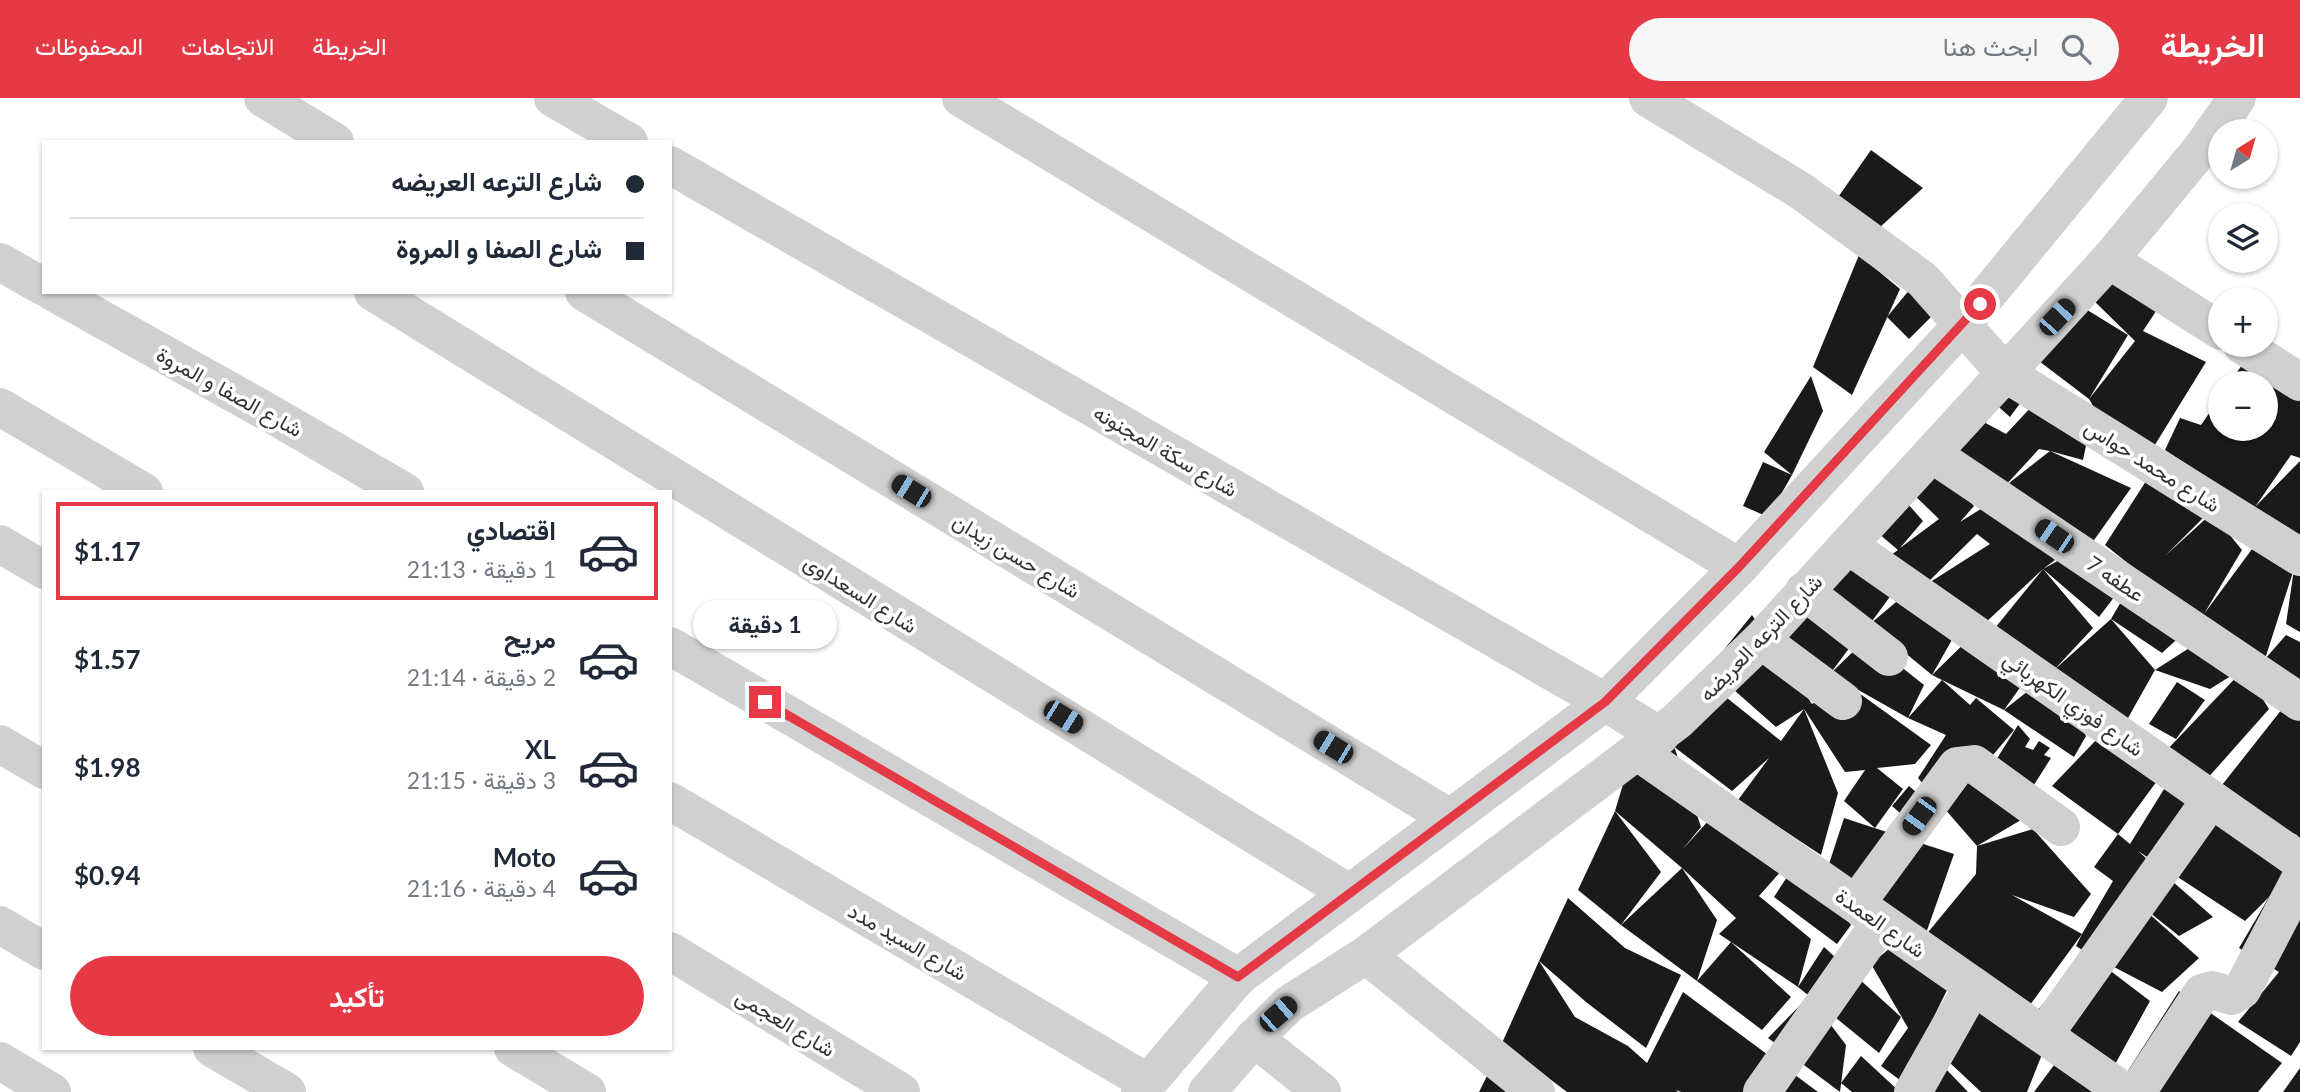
<!DOCTYPE html>
<html lang="ar">
<head>
<meta charset="utf-8">
<style>
	:root { --surface:#fff; --page:#f6f6f7; --text:#1f2937; --muted:#747a83; --line:#e0e1e3; --accent:#e63946 }
	body { margin:0; font-family:Lato,Vazirmatn,sans-serif; background:var(--page); color:var(--text); direction:rtl; height:100vh; display:flex; flex-direction:column; font-size:26px; white-space:nowrap }
	* { box-sizing:border-box; margin:0 }
	p { font-size:23px; color:var(--muted) }
	.icon { flex:none; width:38px; height:38px; fill:none; stroke:currentColor; stroke-width:2; stroke-linecap:round; stroke-linejoin:round }
	.map { position:relative; flex:1; overflow:hidden; direction:ltr }
	.drawer { position:absolute; left:42px; top:392px; width:630px; height:560px; display:flex; flex-direction:column; background:var(--surface); border-radius:0px; box-shadow:0 2px 5px #0004; direction:rtl }
	.drawer>* { flex:none }
	.guide { position:absolute; left:42px; top:42px; width:630px; height:154px; border-radius:0px; box-shadow:0 2px 5px #0004; direction:rtl; display:grid; align-content:center; height:154px; padding:0 28px; background:var(--surface) }
	.needle { width:46px; rotate:37deg }
	.buttons { position:absolute; left:2208px; top:21px; display:grid; gap:14px }
	.buttons a { display:grid; place-items:center; width:70px; height:70px; border-radius:50%; background:var(--surface); box-shadow:0 2px 5px #0004; font-size:35px }
	.end { position:absolute; width:32px; height:32px; margin:-16px; border:9px solid #e63946; background:#fff; box-shadow:0 0 0 4px #fff }
	.from { border-radius:50% }
	.bubble { position:absolute; height:49px; border-radius:24px; background:var(--surface); box-shadow:0 2px 5px #0004; font-size:23px; font-weight:700; line-height:49px; text-align:center; direction:rtl }
	.car { position:absolute; width:21px; height:42px; margin:-21px -10px; border-radius:9px; box-shadow:0 0 5px 2px #0007; background:linear-gradient(#222 24%,#8ab4d8 0 40%,#222 0 76%,#8ab4d8 0 86%,#222 0) }
	.guide b { display:flex; align-items:center; gap:24px; height:66px; font-size:26px }
	.guide b+b { border-top:2px solid var(--line) }
	.guide i { width:18px; height:18px; background:var(--text) }
	ul { padding:12px 0 0; list-style:none }
	li { display:flex; align-items:center; gap:21px; height:98px; margin:0 14px 10px; padding:0 14px; border:4px solid transparent; border-radius:0px }
	li div { flex:1 }
	li b { display:block; font-size:26px }
	li em { font-style:normal; font-weight:700 }
	li.active { border-color:var(--accent) }
	li>.icon { width:63px; height:63px; stroke-width:1.5 }
	.primary-button { display:flex; gap:14px; margin-top:auto; padding:14px 28px }
	.primary-button a { flex:1; height:80px; border-radius:42px; background:var(--accent); color:#fff; font-size:28px; font-weight:700; line-height:80px; text-align:center }
	header { display:flex; align-items:center; gap:42px; box-sizing:border-box; height:98px; padding:0 35px; background:var(--accent); color:#fff }
	header strong { font-size:33px }
	nav { display:flex; gap:38px; margin-inline-start:auto; font-size:24px }
	.search { width:490px; height:63px; background:var(--page); display:flex; align-items:center; gap:18px; box-sizing:border-box; padding:0 24px; border-radius:38px; color:var(--muted); font-size:26px }
	.map>svg:first-child { display:block }
	.building { fill:#1a1a1a; fill-rule:evenodd }
	.lines { fill:none; stroke-linecap:round; stroke-linejoin:round }
	.minor { stroke:#d0d0d0; stroke-width:38 }
	.route { stroke:#e63946; stroke-width:9 }
	.labels { text-anchor:middle; dominant-baseline:central; stroke-width:7; stroke-linejoin:round; paint-order:stroke }
	.street-label { font-size:21px; fill:#333; stroke:#fff }
</style>
</head>
<body>
<header>
<strong>الخريطة</strong>
<div class="search"><svg class="icon" aria-label="search" viewBox="0 0 24 24"><circle cx="10" cy="10" r="6"/><path d="M15 15l6 6"/></svg>ابحث هنا</div>
<nav><a>الخريطة</a><a>الاتجاهات</a><a>المحفوظات</a></nav>
</header>
<div class="map">
<svg width="2300" height="994" viewBox="0 0 2300 994">
	<rect width="100%" height="100%" fill="#fff"/>
	<g class="building">
		<polygon points="1871,52 1923,90 1868,140 1834,105"/>
		<polygon points="1859,157 1900,191 1852,297 1813,269"/>
		<polygon points="1920,179 1932,218 1909,241 1887,219"/>
		<polygon points="2103,180 2162,204 2143,233 2206,264 2153,350 2096,313 2089,301 2031,257 2084,210 2128,237 2089,301 2135,243 2089,198"/>
		<polygon points="2245,263 2300,300 2300,360 2291,357 2255,409 2300,363 2300,440 2165,352 2180,320 2201,327 2221,298 2221,331 2266,331 2266,285 2229,285"/>
		<polygon points="1811,278 1823,313 1792,377 1768,419 1743,408 1763,364 1792,377 1764,354"/>
		<polygon points="2027,296 2010,319 1992,303"/>
		<polygon points="2035,305 2088,338 2083,362 2050,353 2131,390 2092,445 2004,389 2050,353 2039,351 2004,389 1948,343 1980,322 2006,336"/>
		<path d="M1945,374L1974,408L1960,424L1992,404L2055,462L2043,471L2070,456L2115,498L2099,519L2043,471L1985,525L1995,530L2043,471L2093,530L2054,572L2111,521L2155,572L2119,636L2039,563L2004,612L1942,582L1970,607L1976,600L2014,632L1988,663L1996,662L2018,627L2030,641L2025,649L2033,652L2039,643L2050,650L2044,657L2051,660L2032,690L2053,703L1977,748L1918,680L1946,637L1908,620L1942,582L1932,577L1870,526L1902,499L1961,526L1932,577L1985,525L1877,467L1898,452L1864,423L1892,388L1923,423L1900,450L1939,421L1910,393ZM1977,436L1990,446L1924,488Z"/>
		<polygon points="2148,380 2203,420 2165,458 2212,415 2242,452 2204,516 2258,443 2294,471 2265,561 2144,478 2105,447"/>
		<polygon points="1849,457 1897,489 1870,526 1819,492"/>
		<polygon points="2294,471 2300,475 2300,534 2286,526"/>
		<polygon points="2126,495 2186,533 2162,555 2111,521"/>
		<polygon points="1808,511 1850,549 1830,576 1782,540"/>
		<polygon points="1752,517 1812,606 1845,585 1931,647 1915,666 1877,670 1903,691 1875,730 1844,703 1865,672 1845,674 1804,611 1838,695 1821,757 1738,702 1769,660 1732,693 1660,638 1702,580 1781,643 1804,611 1776,629 1709,570"/>
		<polygon points="2286,537 2300,544 2300,582 2265,561"/>
		<polygon points="1866,541 1924,587 1908,620 1830,576"/>
		<polygon points="2194,547 2234,576 2210,591 2155,572"/>
		<polygon points="2244,571 2269,611 2198,691 2163,656"/>
		<polygon points="2052,574 2086,638 2074,659 2004,612"/>
		<polygon points="2177,584 2205,602 2176,641 2149,626"/>
		<polygon points="2286,606 2300,619 2300,745 2297,737 2211,701"/>
		<polygon points="2099,639 2157,683 2118,736 2052,688"/>
		<polygon points="1674,648 1701,729 1682,752 1719,711 1781,773 1759,798 1811,841 1798,889 1824,849 1901,919 1879,955 1798,889 1731,844 1791,899 1762,932 1697,883 1731,844 1719,836 1736,820 1682,770 1717,822 1697,883 1621,827 1682,770 1615,713 1624,683"/>
		<polygon points="2169,683 2290,777 2269,799 2300,814 2300,944 2291,958 2238,924 2279,874 2239,850 2269,799 2245,823 2138,753 2213,819 2179,838 2129,798 2199,860 2162,894 2087,855 2150,903 2113,970 2037,913 2087,855 2076,848 2082,836 2030,907 1925,838 1976,776 1977,748 2033,731 2091,796 2074,819 2012,797 2082,836 2113,783 2094,769 2118,736 2130,746"/>
		<polygon points="1909,688 1925,702 1910,724 1892,708"/>
		<polygon points="1615,713 1661,774 1621,827 1578,792"/>
		<polygon points="1844,720 1954,756 1925,838 1829,766"/>
		<polygon points="1802,756 1851,827 1837,846 1774,799"/>
		<polygon points="1568,800 1625,850 1681,877 1646,950 1586,904 1539,863"/>
		<polygon points="1903,839 1948,890 1921,945 1968,994 1916,994 1881,968 1908,930 1871,866"/>
		<polygon points="1539,863 1575,919 1628,948 1647,965 1683,894 1818,994 1681,994 1676,992 1678,994 1567,994 1502,945"/>
		<polygon points="2179,893 2282,965 2258,994 2154,994 2126,976"/>
		<polygon points="1809,898 1846,947 1840,994 1768,940"/>
		<polygon points="1980,908 2043,954 2027,994 1981,994 1949,964"/>
		<polygon points="1861,958 1900,994 1852,994 1841,985"/>
		<polygon points="2060,959 2103,994 2034,994"/>
		<polygon points="1491,970 1521,994 1479,994"/>
		<polygon points="2300,970 2300,994 2283,994"/>
	</g>
	<g class="lines">
		<g class="minor">
			<polyline points="263,0 335,44"/>
			<polyline points="553,0 629,44"/>
			<polyline points="961,0 1739,469"/>
			<polyline points="1648,0 1801,93 1923,182 2005,275 2300,459"/>
			<polyline points="670,67 1605,604 1660,638"/>
			<polyline points="2109,162 2221,233"/>
			<polyline points="0,164 44,189"/>
			<polyline points="53,194 271,316 405,394"/>
			<polyline points="373,194 1349,795"/>
			<polyline points="584,194 1450,720"/>
			<polyline points="2242,247 2300,284"/>
			<polyline points="0,309 144,394"/>
			<polyline points="1932,356 2300,604"/>
			<polyline points="0,446 44,472"/>
			<polyline points="1849,448 2300,763"/>
			<polyline points="1804,493 1889,559"/>
			<polyline points="1761,542 1843,603"/>
			<polyline points="670,548 1238,879"/>
			<polyline points="0,646 44,672"/>
			<polyline points="1638,654 2125,994"/>
			<polyline points="670,703 1147,984"/>
			<polyline points="1856,806 1957,668 1974,666 2061,729"/>
			<polyline points="0,827 44,853"/>
			<polyline points="670,853 901,994"/>
			<polyline points="1366,857 1536,994"/>
			<polyline points="2044,937 2211,701"/>
			<polyline points="1254,940 1322,994"/>
			<polyline points="212,950 287,994"/>
			<polyline points="513,950 587,994"/>
			<polyline points="0,963 52,994"/>
			<polyline points="1140,994 1238,879 1605,604 1739,469 1963,226 2149,0"/>
			<polyline points="1207,994 1254,940 1289,906 1366,857 1677,623 1761,542 2109,162 2201,51 2237,0"/>
			<polyline points="1762,994 1881,824"/>
			<polyline points="1913,994 1973,888"/>
			<polyline points="2137,994 2202,895 2212,892 2232,898 2242,892 2300,781"/>
		</g>
	</g>
	<g class="lines">
		<polyline class="route" points="765,604 1238,879 1605,604 1739,469 1980,206"/>
	</g>
	<g class="labels">
		<g class="street-label">
			<text transform="translate(230 293) rotate(29)">شارع الصفا و المروة</text>
			<text transform="translate(1166 352) rotate(30)">شارع سكة المجنونه</text>
			<text transform="translate(2153 367) rotate(32)">شارع محمد حواس</text>
			<text transform="translate(1017 457) rotate(31)">شارع حسن زيدان</text>
			<text transform="translate(2116 480) rotate(34)">عطفه 7</text>
			<text transform="translate(861 495) rotate(32)">شارع السعداوى</text>
			<text transform="translate(1760 539) rotate(-46)">شارع الترعه العريضه</text>
			<text transform="translate(2074 605) rotate(35)">شارع فوزي الكهربائي</text>
			<text transform="translate(1881 824) rotate(35)">شارع العمدة</text>
			<text transform="translate(908 843) rotate(30)">شارع السيد مدد</text>
			<text transform="translate(786 924) rotate(31)">شارع العجمى</text>
		</g>
	</g>
</svg>
<div class="buttons">
<a><svg class="needle" viewBox="-14 -14 28 28"><path d="M0-13l5 13h-10z" fill="#e53935"/><path d="M0 13l5-13h-10z" fill="#747a83"/></svg></a>
<a><svg class="icon" aria-label="layers" viewBox="0 0 24 24"><path d="M12 4l9 5-9 5-9-5zM3 14l9 5 9-5"/></svg></a>
<a>+</a>
<a>−</a>
</div>
<i class="end from" style="left:1980px;top:206px"></i>
<i class="end" style="left:765px;top:604px"></i>
<div class="bubble" style="left:693px;top:502px;width:144px">1 دقيقة</div>
<i class="car" style="left:2057px;top:219px;rotate:43deg"></i>
<i class="car" style="left:911px;top:393px;rotate:301deg"></i>
<i class="car" style="left:2054px;top:438px;rotate:304deg"></i>
<i class="car" style="left:1063px;top:619px;rotate:122deg"></i>
<i class="car" style="left:1333px;top:649px;rotate:301deg"></i>
<i class="car" style="left:1919px;top:718px;rotate:216deg"></i>
<i class="car" style="left:1278px;top:916px;rotate:49deg"></i>
<div class="guide">
<b><i class="from"></i>شارع الترعه العريضه</b>
<b><i></i>شارع الصفا و المروة</b>
</div>
<section class="drawer">
<ul>
<li class="active"><svg class="icon" aria-label="car" viewBox="0 0 24 24"><path d="M5 17H2v-5l4-1 3-4h7l3 4 3 1v5h-3M9 17h6M6 11h13"/><circle cx="7" cy="17" r="2"/><circle cx="17" cy="17" r="2"/></svg><div><b>اقتصادي</b><p>1 دقيقة · 21:13</p></div><em>$1.17</em></li>
<li><svg class="icon" aria-label="car" viewBox="0 0 24 24"><path d="M5 17H2v-5l4-1 3-4h7l3 4 3 1v5h-3M9 17h6M6 11h13"/><circle cx="7" cy="17" r="2"/><circle cx="17" cy="17" r="2"/></svg><div><b>مريح</b><p>2 دقيقة · 21:14</p></div><em>$1.57</em></li>
<li><svg class="icon" aria-label="car" viewBox="0 0 24 24"><path d="M5 17H2v-5l4-1 3-4h7l3 4 3 1v5h-3M9 17h6M6 11h13"/><circle cx="7" cy="17" r="2"/><circle cx="17" cy="17" r="2"/></svg><div><b>XL</b><p>3 دقيقة · 21:15</p></div><em>$1.98</em></li>
<li><svg class="icon" aria-label="car" viewBox="0 0 24 24"><path d="M5 17H2v-5l4-1 3-4h7l3 4 3 1v5h-3M9 17h6M6 11h13"/><circle cx="7" cy="17" r="2"/><circle cx="17" cy="17" r="2"/></svg><div><b>Moto</b><p>4 دقيقة · 21:16</p></div><em>$0.94</em></li>
</ul>
<div class="primary-button"><a>تأكيد</a></div>
</section>
</div>
</body>
</html>
